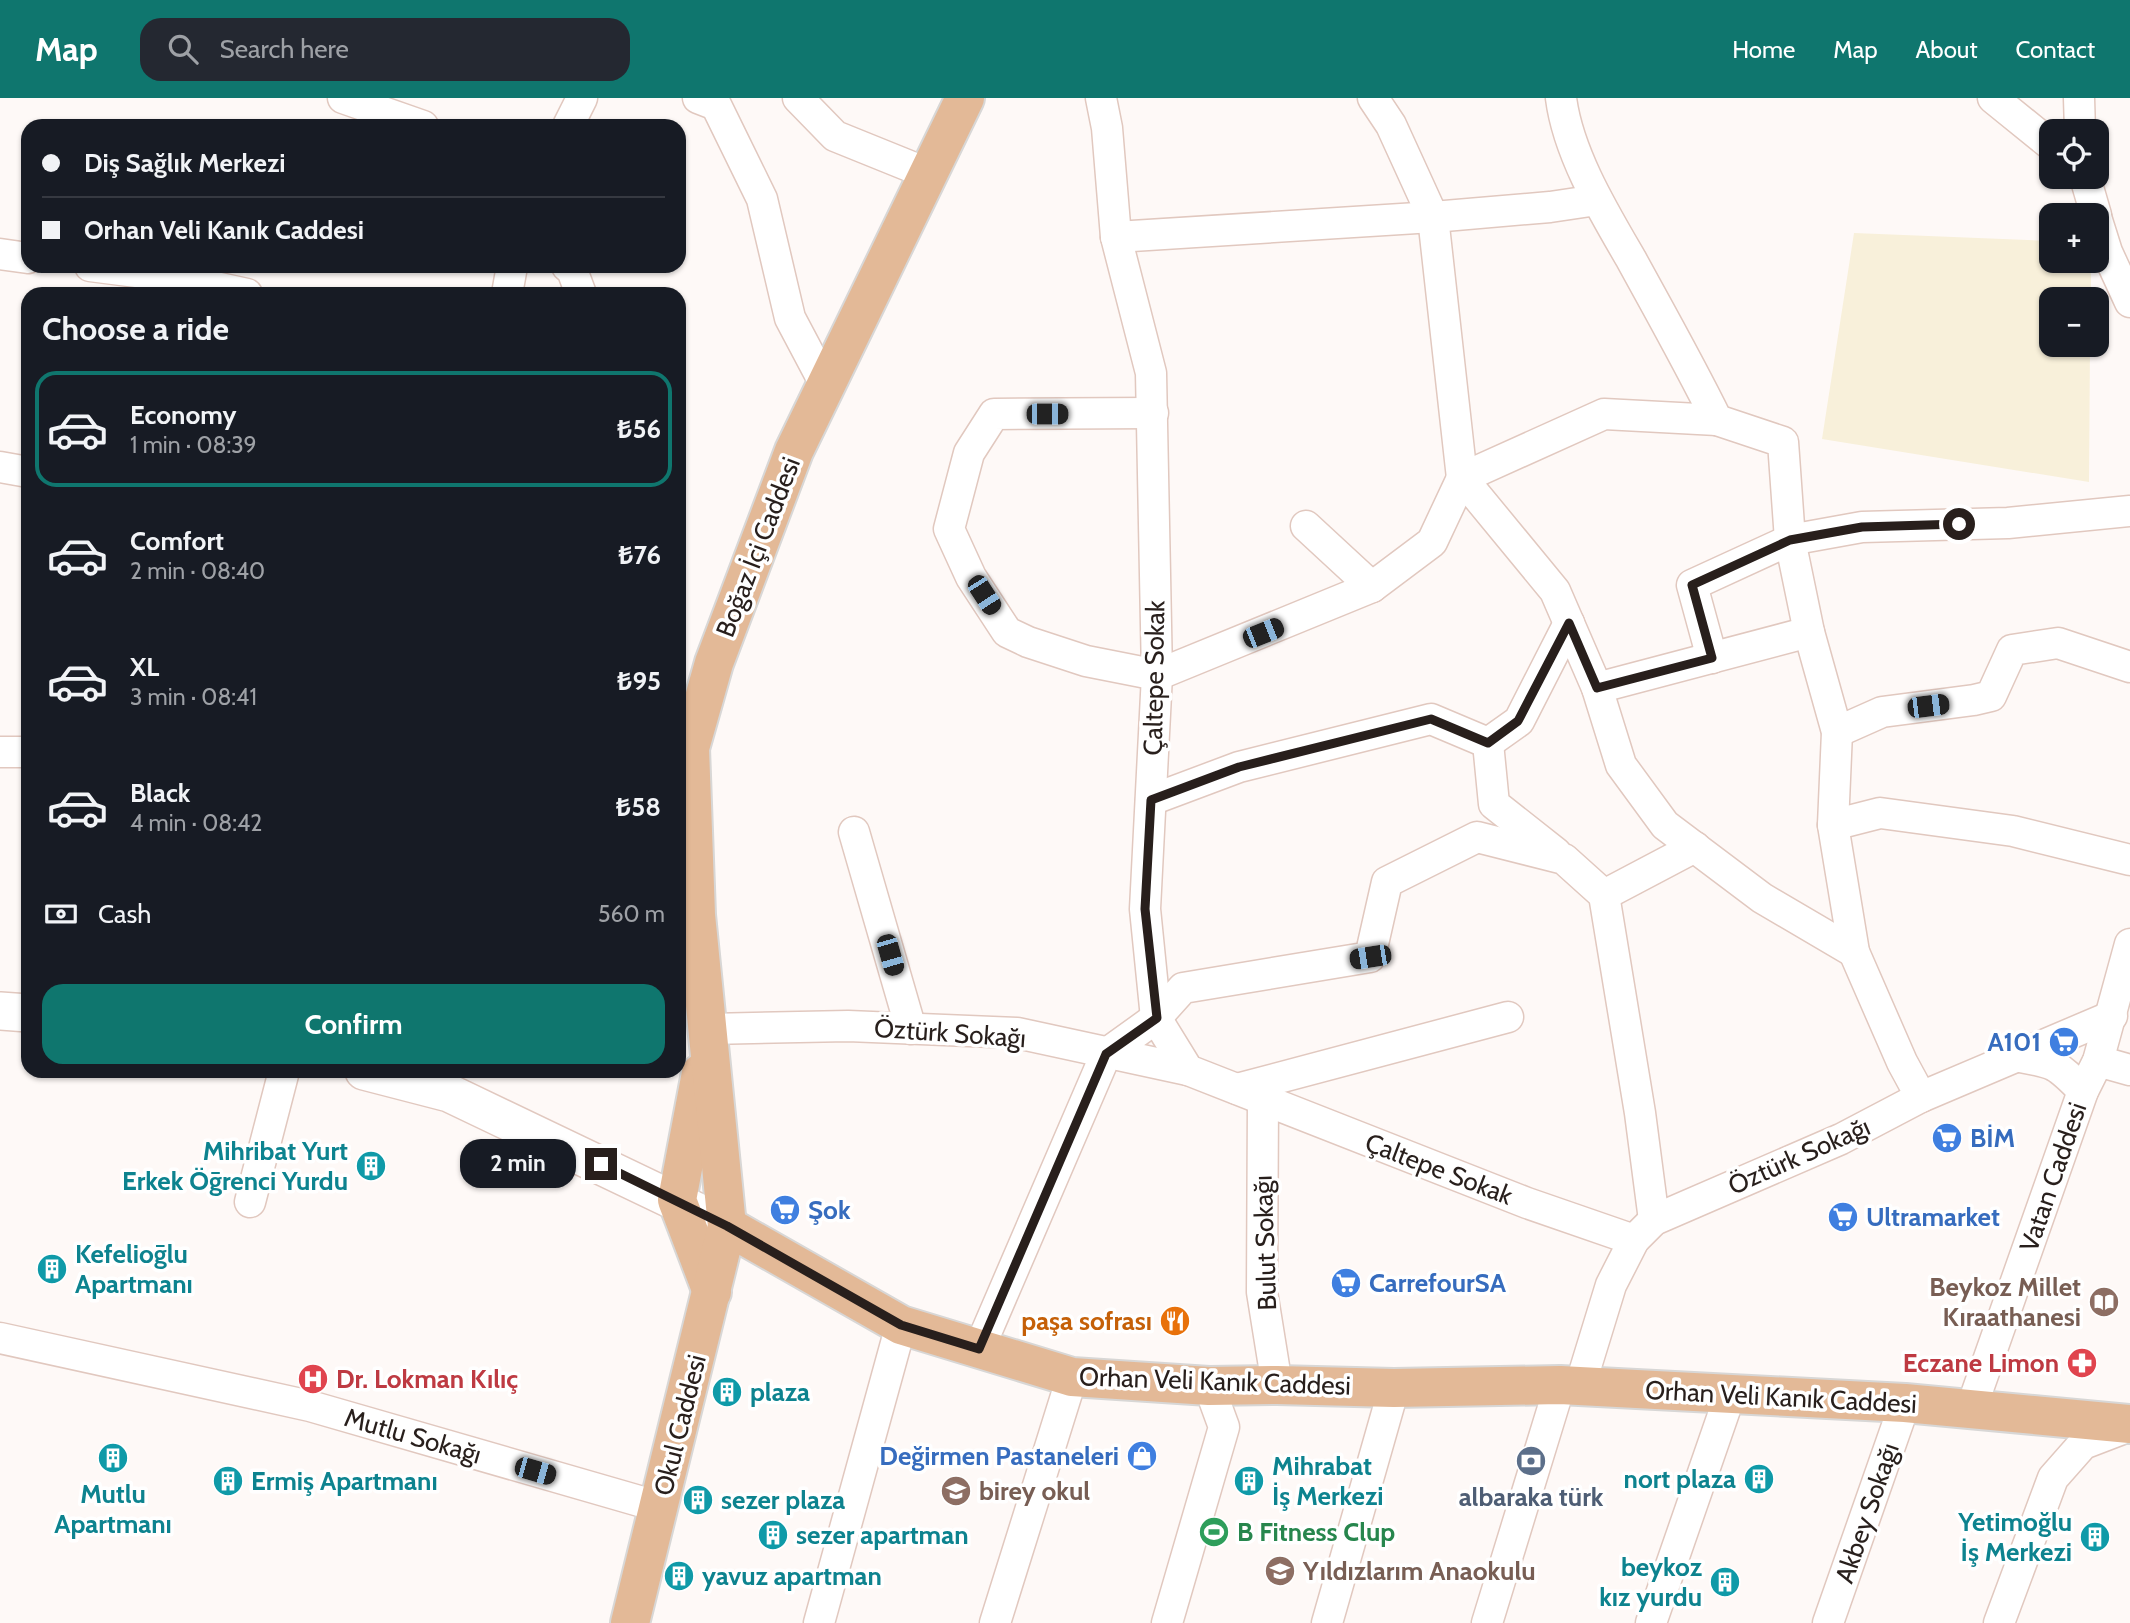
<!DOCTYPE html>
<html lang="en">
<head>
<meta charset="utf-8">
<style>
	:root { --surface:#171b24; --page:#242831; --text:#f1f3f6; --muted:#9ea1a6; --line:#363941; --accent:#0f766e }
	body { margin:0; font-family:Cabin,sans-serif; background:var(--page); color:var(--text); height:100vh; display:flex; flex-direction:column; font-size:26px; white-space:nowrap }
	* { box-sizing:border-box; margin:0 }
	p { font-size:23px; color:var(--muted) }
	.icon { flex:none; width:38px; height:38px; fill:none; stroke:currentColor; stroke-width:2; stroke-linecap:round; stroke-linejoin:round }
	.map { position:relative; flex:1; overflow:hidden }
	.sheet { position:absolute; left:21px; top:189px; width:665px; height:791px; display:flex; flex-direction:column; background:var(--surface); border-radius:21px; box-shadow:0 2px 5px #0004 }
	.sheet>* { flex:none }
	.hud { position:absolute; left:21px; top:21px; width:665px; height:154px; border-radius:21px; box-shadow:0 2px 5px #0004; display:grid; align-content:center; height:154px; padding:0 21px; background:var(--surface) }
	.tools { position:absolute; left:2039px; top:21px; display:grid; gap:14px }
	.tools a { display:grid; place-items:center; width:70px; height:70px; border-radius:14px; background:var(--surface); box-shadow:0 2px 5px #0004; font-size:35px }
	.end { position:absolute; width:32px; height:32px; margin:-16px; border:9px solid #281f1c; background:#fff; box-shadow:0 0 0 4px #fff }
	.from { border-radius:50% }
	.bubble { position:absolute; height:49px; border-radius:21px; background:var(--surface); box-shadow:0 2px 5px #0004; font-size:23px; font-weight:700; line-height:49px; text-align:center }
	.car { position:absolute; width:21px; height:42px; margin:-21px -10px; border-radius:9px; box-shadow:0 0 5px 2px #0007; background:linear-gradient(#222 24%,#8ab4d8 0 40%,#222 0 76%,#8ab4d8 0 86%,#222 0) }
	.hud b { display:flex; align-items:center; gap:24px; height:66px; font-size:26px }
	.hud b+b { border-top:2px solid var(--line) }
	.hud i { width:18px; height:18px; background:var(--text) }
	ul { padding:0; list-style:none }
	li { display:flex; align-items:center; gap:21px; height:116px; margin:0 14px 10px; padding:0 7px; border:4px solid transparent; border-radius:21px }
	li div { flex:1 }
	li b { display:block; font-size:26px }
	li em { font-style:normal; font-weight:700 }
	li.current { border-color:var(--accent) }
	li>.icon { width:63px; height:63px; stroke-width:1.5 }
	h2 { padding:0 21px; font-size:32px; line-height:84px }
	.pay { display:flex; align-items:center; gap:18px; height:77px; padding:0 21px; font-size:26px }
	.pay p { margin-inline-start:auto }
	.cta { display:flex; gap:14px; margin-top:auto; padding:14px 21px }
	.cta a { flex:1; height:80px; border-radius:21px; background:var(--accent); color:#fff; font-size:28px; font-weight:700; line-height:80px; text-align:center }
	header { display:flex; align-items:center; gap:42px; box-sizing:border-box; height:98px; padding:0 35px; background:var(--accent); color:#fff }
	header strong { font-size:33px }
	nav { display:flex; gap:38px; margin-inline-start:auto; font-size:24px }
	.search { width:490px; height:63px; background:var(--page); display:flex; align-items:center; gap:18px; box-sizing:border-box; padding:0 24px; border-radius:21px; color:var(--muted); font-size:26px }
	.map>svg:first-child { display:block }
	.medical { fill:#f8f0da }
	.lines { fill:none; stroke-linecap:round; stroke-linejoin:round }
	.minor-casing { stroke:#e1c8bf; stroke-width:33 }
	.tertiary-casing { stroke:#e1c8bf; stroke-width:40 }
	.primary-casing { stroke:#d8d7d6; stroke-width:42 }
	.minor { stroke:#fff; stroke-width:30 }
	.tertiary { stroke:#fff; stroke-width:37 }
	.primary { stroke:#e3b997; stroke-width:38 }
	.route { stroke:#281f1c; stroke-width:9 }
	.labels { text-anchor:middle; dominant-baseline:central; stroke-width:7; stroke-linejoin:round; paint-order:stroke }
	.street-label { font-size:26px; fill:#281f1c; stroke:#fff }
	.shop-label { font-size:26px; font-weight:bold; fill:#366cbe; stroke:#fff; text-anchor:start }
	.culture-label { font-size:26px; font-weight:bold; fill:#0d838f; stroke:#fff; text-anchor:start }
	.education-label { font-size:26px; font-weight:bold; fill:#785e54; stroke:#fff; text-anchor:start }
	.food-label { font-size:26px; font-weight:bold; fill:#c56008; stroke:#fff; text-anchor:end }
	.health-label { font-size:26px; font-weight:bold; fill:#be3a42; stroke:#fff; text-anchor:end }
	.service-label { font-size:26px; font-weight:bold; fill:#4e5e75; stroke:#fff }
	.leisure-label { font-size:26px; font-weight:bold; fill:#27864d; stroke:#fff; text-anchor:start }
</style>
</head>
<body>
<header>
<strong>Map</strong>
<div class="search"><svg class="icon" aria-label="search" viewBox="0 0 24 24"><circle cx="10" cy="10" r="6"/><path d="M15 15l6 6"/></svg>Search here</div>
<nav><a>Home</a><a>Map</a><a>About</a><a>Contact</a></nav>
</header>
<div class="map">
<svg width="2130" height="1525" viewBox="0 0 2130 1525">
	<rect width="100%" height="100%" fill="#fef9f7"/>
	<polygon class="medical" points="1854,135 2051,143 2051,163 2091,163 2091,201 2051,201 2051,247 2090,247 2089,384 1822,341"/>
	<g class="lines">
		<g class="minor-casing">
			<g id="minor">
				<polyline points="343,0 423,28"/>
				<polyline points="698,0 716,7 762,101 790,220 826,288"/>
				<polyline points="798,0 835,38 929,76"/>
				<polyline points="1101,0 1107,30 1116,139 1151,275 1157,577 1145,811 1156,920 1188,972 1527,1105 1634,1142"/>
				<polyline points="1373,0 1391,27 1433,119 1462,380 1555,493 1597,590 1621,667 1665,727 1762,800 1854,854"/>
				<path d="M1561,0C1568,55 1603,113 1631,161C1660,214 1690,267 1717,322L1783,344L1790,442L1809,534L1837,634L1833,727L1854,854L1902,964L1921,999"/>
				<polyline points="1993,0 2051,47"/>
				<polyline points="2079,0 2080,33"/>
				<polyline points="568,28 582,0"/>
				<polyline points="2085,79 2096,117"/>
				<polyline points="2096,119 2107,154 2130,204"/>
				<polyline points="1116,139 1433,119 1550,109 1597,102"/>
				<polyline points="0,156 28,160"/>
				<polyline points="90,168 160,177 247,196"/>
				<polyline points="567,168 572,172 581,196"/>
				<polyline points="507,196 512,168"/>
				<polyline points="1153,315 994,316 969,355 949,431 971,479 1007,534 1028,544 1086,563 1157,577 1372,489 1432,444 1462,380 1604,316 1717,322"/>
				<polyline points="0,369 28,374"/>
				<polyline points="1306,428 1372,489"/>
				<polyline points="1712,560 1692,487 1790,442 1862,429 2008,425 2130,413"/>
				<polyline points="1597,590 1809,534"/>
				<polyline points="1837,634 1882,614 1974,602 1991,598 2012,552 2058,545 2130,569"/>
				<polyline points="1488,645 1494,706 1556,755"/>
				<polyline points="0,654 28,654"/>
				<polyline points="1151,702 1239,669 1431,621 1488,645 1519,623 1569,525"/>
				<polyline points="1833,727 1880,715 2013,733 2130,762"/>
				<polyline points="854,734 911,931"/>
				<polyline points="1604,797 1695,749"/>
				<polyline points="709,931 848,928 1017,935 1188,972"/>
				<path d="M2015,958C2054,965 2055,964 2083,993"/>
				<polyline points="2098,963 2130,972"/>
				<polyline points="1237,991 1508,919"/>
				<polyline points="1263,1001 1262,1194 1277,1287"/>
				<polyline points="250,1104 284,973"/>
				<polyline points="0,1240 310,1308 660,1409"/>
				<polyline points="979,1251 1106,956 1156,920 1183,890 1370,859 1387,784 1477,739 1564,761 1604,797 1640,1015 1654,1122"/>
				<polyline points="1580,1288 1611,1187 1634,1142 1654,1122 1841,1041 1921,999 2112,918"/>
				<polyline points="1971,1311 2083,993 2098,963 2130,846"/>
				<polyline points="819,1525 901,1227"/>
				<polyline points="995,1525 1072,1279"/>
				<polyline points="1167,1525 1224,1329 1209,1288"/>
				<polyline points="1327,1525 1394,1290"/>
				<polyline points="1487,1525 1560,1287"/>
				<polyline points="1651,1525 1730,1297"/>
				<polyline points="1828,1525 1905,1305"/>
				<polyline points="1999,1525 2053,1380 2083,1346 2130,1328"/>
			</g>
		</g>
		<g class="tertiary-casing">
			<g id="tertiary">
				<polyline points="0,913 28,915"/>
				<polyline points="364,973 449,995 727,1128"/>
			</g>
		</g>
		<g class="primary-casing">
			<g id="primary">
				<polyline points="701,975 677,1102 712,1194"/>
				<polyline points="727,1128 901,1227 1072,1279 1209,1288 1277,1287 1394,1290 1560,1287 1905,1305 2130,1326"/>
				<polyline points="630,1525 727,1128 696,817 690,650 714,565 794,353 965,0"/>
			</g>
		</g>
		<use href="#minor" class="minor"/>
		<use href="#tertiary" class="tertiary"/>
		<use href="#primary" class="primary"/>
	</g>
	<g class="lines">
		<polyline class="route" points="601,1066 727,1128 901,1227 979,1251 1106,956 1157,920 1145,811 1151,702 1239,669 1431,621 1488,645 1518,623 1569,525 1597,590 1712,560 1692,487 1790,442 1862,429 1959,426"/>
	</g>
	<defs>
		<g id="supermarket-disc" transform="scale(1.575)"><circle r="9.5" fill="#3f7fe0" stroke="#fff"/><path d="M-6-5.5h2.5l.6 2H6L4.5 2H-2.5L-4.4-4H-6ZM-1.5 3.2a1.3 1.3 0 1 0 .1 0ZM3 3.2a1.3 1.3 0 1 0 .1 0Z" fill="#fff"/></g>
		<g id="building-disc" transform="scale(1.575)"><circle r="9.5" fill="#0f9aa8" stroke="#fff"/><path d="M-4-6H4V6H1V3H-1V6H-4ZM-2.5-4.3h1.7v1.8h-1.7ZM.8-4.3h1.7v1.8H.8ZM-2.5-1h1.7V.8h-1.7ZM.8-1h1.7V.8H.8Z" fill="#fff"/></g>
		<g id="library-disc" transform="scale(1.575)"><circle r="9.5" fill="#8d6e63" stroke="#fff"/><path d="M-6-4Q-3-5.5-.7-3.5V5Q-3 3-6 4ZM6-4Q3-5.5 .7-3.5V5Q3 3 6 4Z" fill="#fff"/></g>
		<g id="restaurant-disc" transform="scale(1.575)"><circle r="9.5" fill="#e8710a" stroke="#fff"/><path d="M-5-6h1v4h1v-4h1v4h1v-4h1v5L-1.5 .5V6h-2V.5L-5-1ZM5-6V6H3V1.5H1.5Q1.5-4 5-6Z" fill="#fff"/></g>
		<g id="pharmacy-disc" transform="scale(1.575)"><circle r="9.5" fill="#e0444e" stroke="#fff"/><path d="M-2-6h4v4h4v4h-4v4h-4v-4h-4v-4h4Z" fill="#fff"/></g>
		<g id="hospital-disc" transform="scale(1.575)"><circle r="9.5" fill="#e0444e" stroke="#fff"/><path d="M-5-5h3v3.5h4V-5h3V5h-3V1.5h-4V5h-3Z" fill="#fff"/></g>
		<g id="shop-disc" transform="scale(1.575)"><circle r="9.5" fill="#3f7fe0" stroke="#fff"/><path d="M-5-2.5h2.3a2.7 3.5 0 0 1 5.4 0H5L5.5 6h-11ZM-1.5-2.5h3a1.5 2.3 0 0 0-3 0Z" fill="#fff"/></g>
		<g id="bank-disc" transform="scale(1.575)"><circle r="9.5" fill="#5c6f8a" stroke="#fff"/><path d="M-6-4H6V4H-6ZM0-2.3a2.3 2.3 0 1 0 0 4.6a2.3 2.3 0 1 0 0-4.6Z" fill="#fff"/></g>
		<g id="school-disc" transform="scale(1.575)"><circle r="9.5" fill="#8d6e63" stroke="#fff"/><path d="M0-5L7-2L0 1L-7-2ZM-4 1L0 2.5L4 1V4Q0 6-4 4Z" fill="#fff"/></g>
		<g id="stadium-disc" transform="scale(1.575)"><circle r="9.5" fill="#2e9e5b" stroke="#fff"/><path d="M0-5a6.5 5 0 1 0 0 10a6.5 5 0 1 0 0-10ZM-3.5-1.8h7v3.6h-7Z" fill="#fff"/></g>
	</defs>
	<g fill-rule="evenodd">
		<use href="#supermarket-disc" x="2064" y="944"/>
		<use href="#supermarket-disc" x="1947" y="1040"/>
		<use href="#building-disc" x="371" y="1068"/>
		<use href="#supermarket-disc" x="785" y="1112"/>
		<use href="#supermarket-disc" x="1843" y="1119"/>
		<use href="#building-disc" x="52" y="1171"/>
		<use href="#supermarket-disc" x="1346" y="1185"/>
		<use href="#library-disc" x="2104" y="1204"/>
		<use href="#restaurant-disc" x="1175" y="1223"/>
		<use href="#pharmacy-disc" x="2082" y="1265"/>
		<use href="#hospital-disc" x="313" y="1281"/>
		<use href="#building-disc" x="727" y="1294"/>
		<use href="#shop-disc" x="1142" y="1358"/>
		<use href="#building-disc" x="113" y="1360"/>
		<use href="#bank-disc" x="1531" y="1363"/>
		<use href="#building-disc" x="1759" y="1381"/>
		<use href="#building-disc" x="228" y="1383"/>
		<use href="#building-disc" x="1249" y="1383"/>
		<use href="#school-disc" x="956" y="1393"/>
		<use href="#building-disc" x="698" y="1402"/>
		<use href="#stadium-disc" x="1214" y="1434"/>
		<use href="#building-disc" x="773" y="1437"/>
		<use href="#building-disc" x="2095" y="1439"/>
		<use href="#school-disc" x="1280" y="1473"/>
		<use href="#building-disc" x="679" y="1478"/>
		<use href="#building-disc" x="1725" y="1484"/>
	</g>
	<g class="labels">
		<g class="street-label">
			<text transform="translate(758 449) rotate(-69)">Boğaz İçi Caddesi</text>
			<text transform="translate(1154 580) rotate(-89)">Çaltepe Sokak</text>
			<text transform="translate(950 935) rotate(4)">Öztürk Sokağı</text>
			<text transform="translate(1799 1058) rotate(-24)">Öztürk Sokağı</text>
			<text transform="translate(1439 1071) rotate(21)">Çaltepe Sokak</text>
			<text transform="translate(2053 1079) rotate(-71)">Vatan Caddesi</text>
			<text transform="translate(1265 1145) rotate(-92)">Bulut Sokağı</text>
			<text transform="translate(1215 1283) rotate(2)">Orhan Veli Kanık Caddesi</text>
			<text transform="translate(1781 1299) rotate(3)">Orhan Veli Kanık Caddesi</text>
			<text transform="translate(680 1327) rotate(-76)">Okul Caddesi</text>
			<text transform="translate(413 1338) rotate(16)">Mutlu Sokağı</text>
			<text transform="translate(1867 1415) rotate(-71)">Akbey Sokağı</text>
		</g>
		<g class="shop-label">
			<text x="2041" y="944" text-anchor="end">A101</text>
			<text x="1970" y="1040">BİM</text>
			<text x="808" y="1112">Şok</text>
			<text x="1866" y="1119">Ultramarket</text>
			<text x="1369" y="1185">CarrefourSA</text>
			<text x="1119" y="1358" text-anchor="end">Değirmen Pastaneleri</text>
		</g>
		<g class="culture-label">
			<text x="348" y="1053" text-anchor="end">Mihribat Yurt<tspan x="348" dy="30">Erkek Öḡrenci Yurdu</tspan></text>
			<text x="75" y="1156">Kefelioḡlu<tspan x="75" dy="30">Apartmanı</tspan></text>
			<text x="750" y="1294">plaza</text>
			<text x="1272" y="1368">Mihrabat<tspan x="1272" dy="30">İş Merkezi</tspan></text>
			<text x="1736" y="1381" text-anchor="end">nort plaza</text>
			<text x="251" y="1383">Ermiş Apartmanı</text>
			<text x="113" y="1396" text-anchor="middle">Mutlu<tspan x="113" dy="30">Apartmanı</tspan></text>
			<text x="721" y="1402">sezer plaza</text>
			<text x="2072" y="1424" text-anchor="end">Yetimoğlu<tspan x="2072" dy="30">İş Merkezi</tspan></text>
			<text x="796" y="1437">sezer apartman</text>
			<text x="1702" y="1469" text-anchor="end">beykoz<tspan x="1702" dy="30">kız yurdu</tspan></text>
			<text x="702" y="1478">yavuz apartman</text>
		</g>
		<g class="education-label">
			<text x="2081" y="1189" text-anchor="end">Beykoz Millet<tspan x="2081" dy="30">Kıraathanesi</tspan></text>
			<text x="979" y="1393">birey okul</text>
			<text x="1303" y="1473">Yıldızlarım Anaokulu</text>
		</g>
		<g class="food-label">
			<text x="1152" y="1223">paşa sofrası</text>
		</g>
		<g class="health-label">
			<text x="2059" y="1265">Eczane Limon</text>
			<text x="336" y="1281" text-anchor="start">Dr. Lokman Kılıç</text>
		</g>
		<g class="service-label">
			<text x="1531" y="1399">albaraka türk</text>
		</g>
		<g class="leisure-label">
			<text x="1237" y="1434">B Fitness Clup</text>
		</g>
	</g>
</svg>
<div class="tools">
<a><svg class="icon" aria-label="locate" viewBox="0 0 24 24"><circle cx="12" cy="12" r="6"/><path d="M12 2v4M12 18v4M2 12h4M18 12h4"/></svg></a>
<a>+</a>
<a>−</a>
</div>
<i class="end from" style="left:1959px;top:426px"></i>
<i class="end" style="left:601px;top:1066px"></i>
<div class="bubble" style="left:460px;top:1041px;width:116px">2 min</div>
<i class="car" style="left:1047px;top:316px;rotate:90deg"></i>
<i class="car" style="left:984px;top:497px;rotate:147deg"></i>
<i class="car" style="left:1263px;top:535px;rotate:68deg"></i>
<i class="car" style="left:1928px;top:608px;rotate:83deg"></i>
<i class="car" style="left:890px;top:857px;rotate:164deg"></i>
<i class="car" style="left:1370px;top:859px;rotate:261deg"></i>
<i class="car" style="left:535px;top:1373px;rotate:106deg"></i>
<div class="hud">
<b><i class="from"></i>Diş Sağlık Merkezi</b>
<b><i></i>Orhan Veli Kanık Caddesi</b>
</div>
<section class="sheet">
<h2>Choose a ride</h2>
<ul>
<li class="current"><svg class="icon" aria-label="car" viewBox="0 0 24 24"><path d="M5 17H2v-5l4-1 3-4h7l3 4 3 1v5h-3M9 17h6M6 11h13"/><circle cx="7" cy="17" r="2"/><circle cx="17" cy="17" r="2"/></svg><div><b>Economy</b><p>1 min · 08:39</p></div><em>₺56</em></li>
<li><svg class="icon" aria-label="car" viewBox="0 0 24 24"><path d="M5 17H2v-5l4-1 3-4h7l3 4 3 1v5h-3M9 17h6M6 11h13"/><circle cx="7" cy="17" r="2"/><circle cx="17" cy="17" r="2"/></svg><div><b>Comfort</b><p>2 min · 08:40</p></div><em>₺76</em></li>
<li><svg class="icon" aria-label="car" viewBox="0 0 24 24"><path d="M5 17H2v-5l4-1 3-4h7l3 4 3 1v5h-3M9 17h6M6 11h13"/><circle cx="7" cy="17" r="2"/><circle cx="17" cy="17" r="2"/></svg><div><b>XL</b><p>3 min · 08:41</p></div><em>₺95</em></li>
<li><svg class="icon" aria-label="car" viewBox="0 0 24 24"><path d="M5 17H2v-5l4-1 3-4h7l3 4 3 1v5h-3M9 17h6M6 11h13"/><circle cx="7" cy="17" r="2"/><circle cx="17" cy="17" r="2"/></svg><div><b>Black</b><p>4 min · 08:42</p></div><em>₺58</em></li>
</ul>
<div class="pay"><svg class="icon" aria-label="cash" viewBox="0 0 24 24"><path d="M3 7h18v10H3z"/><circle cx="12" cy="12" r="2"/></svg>Cash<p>560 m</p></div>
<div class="cta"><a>Confirm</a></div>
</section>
</div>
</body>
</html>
